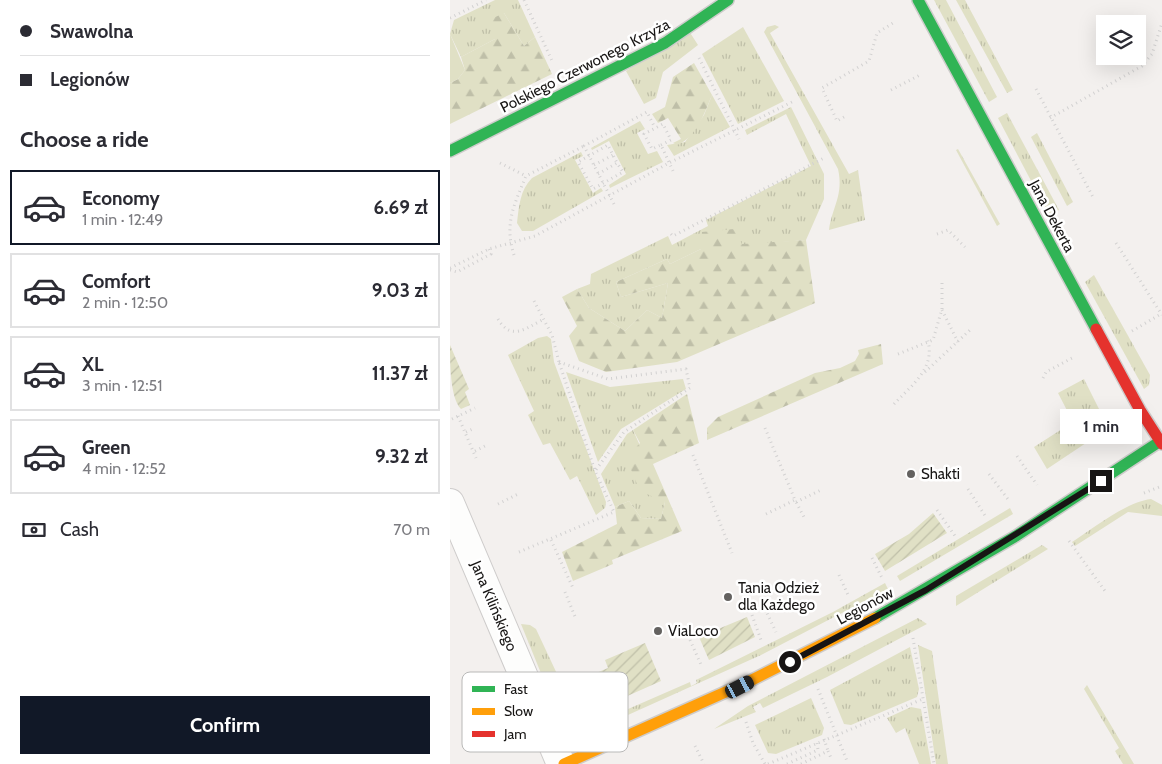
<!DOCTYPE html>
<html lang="en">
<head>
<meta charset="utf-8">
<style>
	:root { --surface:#fff; --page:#f2f2f3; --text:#2b2b33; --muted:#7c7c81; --line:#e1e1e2; --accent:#111827 }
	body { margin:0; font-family:Cabin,sans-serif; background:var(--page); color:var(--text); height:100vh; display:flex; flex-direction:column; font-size:19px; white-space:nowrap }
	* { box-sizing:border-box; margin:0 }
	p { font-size:16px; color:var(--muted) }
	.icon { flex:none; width:28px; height:28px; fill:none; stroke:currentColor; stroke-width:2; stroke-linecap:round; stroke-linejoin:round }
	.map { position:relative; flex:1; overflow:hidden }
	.panel { display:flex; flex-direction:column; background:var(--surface); width:450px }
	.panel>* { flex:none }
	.guide { display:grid; align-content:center; height:110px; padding:0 20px; background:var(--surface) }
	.controls { position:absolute; left:646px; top:15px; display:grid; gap:10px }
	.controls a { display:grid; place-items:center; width:50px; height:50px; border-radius:0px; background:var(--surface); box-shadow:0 5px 20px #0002; font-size:25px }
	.end { position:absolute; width:22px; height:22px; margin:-11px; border:6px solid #171514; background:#fff; box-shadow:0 0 0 2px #fff }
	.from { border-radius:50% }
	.bubble { position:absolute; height:35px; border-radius:0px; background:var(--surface); box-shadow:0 5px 20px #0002; font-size:16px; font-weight:800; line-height:35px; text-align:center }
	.car { position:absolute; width:15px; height:30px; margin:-15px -8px; border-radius:6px; box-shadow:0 0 4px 1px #0007; background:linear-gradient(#222 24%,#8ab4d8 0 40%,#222 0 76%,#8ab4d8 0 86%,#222 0) }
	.guide b { display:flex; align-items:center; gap:18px; height:48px; font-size:19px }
	.guide b+b { border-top:1px solid var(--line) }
	.guide i { width:12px; height:12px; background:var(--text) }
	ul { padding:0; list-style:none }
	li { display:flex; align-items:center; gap:15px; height:75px; margin:0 10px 8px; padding:0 10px; border:2px solid var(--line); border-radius:0px }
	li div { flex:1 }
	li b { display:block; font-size:19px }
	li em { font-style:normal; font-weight:800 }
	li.on { border-color:var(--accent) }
	li>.icon { width:45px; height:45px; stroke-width:1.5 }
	h2 { padding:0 20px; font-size:22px; line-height:60px }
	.pay { display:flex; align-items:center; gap:12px; height:55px; padding:0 20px; font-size:19px }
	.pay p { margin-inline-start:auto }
	.action { display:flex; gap:10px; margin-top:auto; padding:10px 20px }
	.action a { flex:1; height:58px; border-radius:0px; background:var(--accent); color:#fff; font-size:20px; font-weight:800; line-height:58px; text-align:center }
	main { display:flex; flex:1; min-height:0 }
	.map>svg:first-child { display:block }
	.grass { fill:url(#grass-tufts) }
	.forest { fill:url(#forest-firs) }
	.park { fill:#e0e0c5 }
	.garden { fill:url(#garden-furrows) }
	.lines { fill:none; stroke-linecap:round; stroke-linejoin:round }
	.street-casing { stroke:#cecccb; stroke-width:30 }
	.fast-casing { stroke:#cecccb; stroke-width:14 }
	.slow-casing { stroke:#cecccb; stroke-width:14 }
	.jam-casing { stroke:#cecccb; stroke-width:14 }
	.path { stroke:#d2d1d1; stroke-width:3; stroke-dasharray:1 4; stroke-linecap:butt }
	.street { stroke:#fdfdfc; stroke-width:28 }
	.fast { stroke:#30b455; stroke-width:11 }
	.slow { stroke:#ff9f0a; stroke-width:11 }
	.jam { stroke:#e5322d; stroke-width:11 }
	.route { stroke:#171514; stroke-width:6 }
	.poi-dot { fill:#646260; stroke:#fff; stroke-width:2 }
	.labels { text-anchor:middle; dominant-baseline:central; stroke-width:5; stroke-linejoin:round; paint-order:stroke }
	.street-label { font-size:15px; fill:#171514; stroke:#fff }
	.poi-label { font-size:15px; fill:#171514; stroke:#fff; text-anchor:start }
	.key { fill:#fff; stroke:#b9b9b8; stroke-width:1 }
	.key-label { font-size:14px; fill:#171514 }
</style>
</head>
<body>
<main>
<section class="panel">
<div class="guide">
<b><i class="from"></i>Swawolna</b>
<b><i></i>Legionów</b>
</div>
<h2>Choose a ride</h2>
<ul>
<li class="on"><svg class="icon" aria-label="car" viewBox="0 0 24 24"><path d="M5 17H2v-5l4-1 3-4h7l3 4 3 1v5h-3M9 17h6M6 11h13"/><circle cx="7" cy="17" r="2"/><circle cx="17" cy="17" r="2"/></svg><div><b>Economy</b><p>1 min · 12:49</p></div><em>6.69 zł</em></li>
<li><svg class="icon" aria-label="car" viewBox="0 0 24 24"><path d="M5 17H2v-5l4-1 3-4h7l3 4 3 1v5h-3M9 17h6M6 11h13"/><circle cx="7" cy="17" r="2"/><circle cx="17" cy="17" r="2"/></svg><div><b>Comfort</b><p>2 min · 12:50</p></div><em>9.03 zł</em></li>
<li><svg class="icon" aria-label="car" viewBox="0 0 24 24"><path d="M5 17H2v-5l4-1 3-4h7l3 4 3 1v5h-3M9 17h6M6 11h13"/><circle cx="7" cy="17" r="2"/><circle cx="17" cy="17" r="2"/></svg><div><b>XL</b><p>3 min · 12:51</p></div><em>11.37 zł</em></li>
<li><svg class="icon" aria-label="car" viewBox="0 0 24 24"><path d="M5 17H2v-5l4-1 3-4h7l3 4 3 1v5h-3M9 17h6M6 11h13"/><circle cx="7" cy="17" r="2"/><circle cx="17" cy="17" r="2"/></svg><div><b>Green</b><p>4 min · 12:52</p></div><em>9.32 zł</em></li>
</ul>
<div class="pay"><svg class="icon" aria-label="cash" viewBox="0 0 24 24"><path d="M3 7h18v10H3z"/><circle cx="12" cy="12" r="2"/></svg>Cash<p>70 m</p></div>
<div class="action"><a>Confirm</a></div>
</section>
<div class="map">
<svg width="712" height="764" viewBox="0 0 712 764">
	<defs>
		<pattern id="grass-tufts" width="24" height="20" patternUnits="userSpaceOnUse" patternTransform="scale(1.25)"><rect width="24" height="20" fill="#e0e0c5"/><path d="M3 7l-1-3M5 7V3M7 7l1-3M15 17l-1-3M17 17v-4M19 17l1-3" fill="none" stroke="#bfbfa8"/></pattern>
		<pattern id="forest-firs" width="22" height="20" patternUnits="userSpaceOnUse" patternTransform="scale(1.25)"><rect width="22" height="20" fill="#e0e0c5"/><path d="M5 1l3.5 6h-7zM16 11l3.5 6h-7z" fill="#bfbfa8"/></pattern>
		<pattern id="garden-furrows" width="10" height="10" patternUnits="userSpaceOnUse" patternTransform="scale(1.25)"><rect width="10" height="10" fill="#e0e0c5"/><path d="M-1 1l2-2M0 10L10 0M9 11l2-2" fill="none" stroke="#bfbfa8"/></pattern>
	</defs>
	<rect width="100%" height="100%" fill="#f3f0ee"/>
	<g class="grass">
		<polygon points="45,0 68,0 85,37 74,46 54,13 45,39 11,57 0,34 4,20"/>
		<polygon points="484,0 496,0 547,97 539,102"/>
		<polygon points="506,0 515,0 563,90 557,93"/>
		<path d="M325,25L329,27L320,33L399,174L408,170L415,220L379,230C382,207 394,195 388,169L314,32L317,27Z"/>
		<polygon points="293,27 334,101 288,124 252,54"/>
		<polygon points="239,31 248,45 213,72 206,98 194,104 176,71"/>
		<polygon points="262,95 280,127 224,156 217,145 235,142 254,115"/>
		<polygon points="341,107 374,174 374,199 356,240 251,249 220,264 217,259 166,282 171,297 218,283 212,318 197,310 175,331 139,308 127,289 140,284 141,274 218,236 222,245 258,226 256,220 361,166 336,114 297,135 295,130"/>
		<polygon points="557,113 609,210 599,215 548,118"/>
		<polygon points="190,121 195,129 187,133 198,154 207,151 213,162 160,188 159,185 176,174 159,141 142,150 141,148"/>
		<polygon points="587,133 623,202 617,206 581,137"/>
		<polygon points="508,149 550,224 547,226 506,150"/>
		<path d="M131,152L133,156L125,160L143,193L151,188L153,191L83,231H72L67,223C69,206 70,190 82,178Z"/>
		<polygon points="644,275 700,375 699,385 694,389 635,282"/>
		<polygon points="97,336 101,339 104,362 156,502 155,508 146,515 127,476 120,480 100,443 93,445 78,415 84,411 58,355 88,338"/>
		<polygon points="116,372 160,387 233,379 236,389 171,429 148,462"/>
		<polygon points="634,379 656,423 651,433 597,469 584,447 623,422 608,393"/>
		<polygon points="183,430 215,502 211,519 191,518 179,501 165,507 151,474 177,434"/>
		<path d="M701,499L712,505V516L678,512L625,546L622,542C644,528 676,502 701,499Z"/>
		<polygon points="560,508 563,514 450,581 447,576"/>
		<polygon points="592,545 598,549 506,606 506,596"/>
		<polygon points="435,583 438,589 311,655 138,733 126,732 141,726 142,729 147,726 146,723 240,682 241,686 247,683 246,680 383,612"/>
		<polygon points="468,618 477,624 377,677 313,708 310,703 303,707 306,712 264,729 298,706"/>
		<polygon points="71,624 80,625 86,629 123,708 123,717 120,722 112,725"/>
		<polygon points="468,645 482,651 498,764 486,764"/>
		<polygon points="460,647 469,689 467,697 401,725 394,724 380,690"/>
		<polygon points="637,685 684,764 673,764 665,751 669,748 634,689"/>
		<polygon points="361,698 374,728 372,735 326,754 318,753 305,725"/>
		<polygon points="461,707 471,709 481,764 469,764 455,728 446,733 437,718"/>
	</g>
	<g class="forest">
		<polygon points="54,13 74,46 85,37 102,74 0,124 0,83 8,79 15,70 11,57 45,39 41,19"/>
		<path d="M244,63L262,95C255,112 246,138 227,145L223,143L231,139L218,118L208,123L202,114L215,107L223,77Z"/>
		<polygon points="284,229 292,244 356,240 365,303 227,362 156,372 129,361 119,336 127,326 112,297 127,289 139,308 175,331 197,310 212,318 218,283 171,297 166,282 217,259 220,264 251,249 252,232"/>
		<polygon points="431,344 433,364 257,440 257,428 268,417 365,373 390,368 405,361 409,354 408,350"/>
		<polygon points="237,394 249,443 203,464 232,531 162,560 163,564 123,581 112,552 167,524 165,507 179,501 191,518 211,519 215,502 190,491 176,458 190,443 183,430"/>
	</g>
	<polygon class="park" points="0,34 15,70 8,79 0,83"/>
	<g class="garden">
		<path d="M0,345L19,389L15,392L20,405L11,409C0,398 0,362 0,345Z"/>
		<polygon points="483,513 497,533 435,571 425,554 459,534"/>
		<polygon points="297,617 305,637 259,660 249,637"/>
		<path d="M195,643L211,681L146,710C131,711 127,696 120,684L158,668L155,660Z"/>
	</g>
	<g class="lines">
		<g class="street-casing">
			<polyline id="street" points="0,503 111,764"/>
		</g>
		<g class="fast-casing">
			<g id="fast">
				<polyline points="468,0 646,329"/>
				<polyline points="0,151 215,43 278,0"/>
				<polyline points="425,618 566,536 712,440"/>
			</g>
		</g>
		<g class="slow-casing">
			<polyline id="slow" points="114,764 298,682 425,618"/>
		</g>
		<g class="jam-casing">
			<polyline id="jam" points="646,329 690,410 712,444"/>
		</g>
		<g class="path">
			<polyline points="74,0 103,63"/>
			<polyline points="0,18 36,0"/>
			<polyline points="249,58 289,139"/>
			<polyline points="586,89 644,199"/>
			<polyline points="441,90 472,74"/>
			<polyline points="394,117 387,121 372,88 419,61 427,33 443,23"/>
			<polyline points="600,118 692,66 702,54 712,23"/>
			<polyline points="211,145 221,140 213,124 194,134 202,149 211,145 224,173"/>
			<polyline points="50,163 76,176"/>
			<polyline points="144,165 163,155"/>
			<polyline points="148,174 167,163 173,172 143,189 128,162 158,145 167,163"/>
			<polyline points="164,204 134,146 197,112 205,128"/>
			<polyline points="221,234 223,236 374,158"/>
			<polyline points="487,234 498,230 515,247"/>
			<polyline points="666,243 712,315"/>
			<path d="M64,255C54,224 64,205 76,176L134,146"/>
			<polyline points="0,268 39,249 85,236 219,163 344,101"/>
			<polyline points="0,270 7,272 41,254 39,249"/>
			<polyline points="84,301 102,335 109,362"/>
			<polyline points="492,310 508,342"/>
			<path d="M48,319C61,341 75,329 94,319"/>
			<polyline points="682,331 711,314"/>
			<polyline points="448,354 483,340 492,309 492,281"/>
			<polygon points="109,362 158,379 236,369 240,388 174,432 145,471"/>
			<polyline points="475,372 520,330"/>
			<polyline points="593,378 596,372 624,357"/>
			<path d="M444,404C462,385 487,367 477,338"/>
			<polyline points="8,416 26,458"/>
			<polyline points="2,419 25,408"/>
			<polyline points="315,428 345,500"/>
			<polyline points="16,432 25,428"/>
			<polyline points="25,451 35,446"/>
			<polyline points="243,455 282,553"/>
			<polyline points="567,456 587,485"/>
			<polyline points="539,474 560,502"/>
			<polyline points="518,489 536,517"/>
			<polyline points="694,493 712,486"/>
			<polyline points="346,502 371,490"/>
			<polyline points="48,504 68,494"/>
			<polyline points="487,510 505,536"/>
			<polyline points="316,514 345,500 355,519"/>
			<polyline points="101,540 123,588"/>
			<polyline points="619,541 655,591"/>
			<polyline points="69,552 164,512 145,471"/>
			<polyline points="422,558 432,578"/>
			<polyline points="389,575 398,595"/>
			<polyline points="115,592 126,619"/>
			<polyline points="315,609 326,632"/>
			<polyline points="302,615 311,640"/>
			<polyline points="463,638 484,764"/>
			<polyline points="240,640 252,667"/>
			<polyline points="368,689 397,761"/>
			<polyline points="296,722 303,743 315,764"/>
			<polyline points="374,739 378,751"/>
			<polyline points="245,746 254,764"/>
			<polyline points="318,764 473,699"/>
			<polyline points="337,764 368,750 367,742"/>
			<polyline points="351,764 378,751 381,758"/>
		</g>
		<use href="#street" class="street"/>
		<use href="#fast" class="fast"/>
		<use href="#slow" class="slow"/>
		<use href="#jam" class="jam"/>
	</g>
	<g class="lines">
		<polyline class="route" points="340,662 476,590 651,481"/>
	</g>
	<g class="poi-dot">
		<circle cx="461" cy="474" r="5"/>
		<circle cx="278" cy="597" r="5"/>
		<circle cx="208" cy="631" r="5"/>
	</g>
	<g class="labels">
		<g class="street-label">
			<text transform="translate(135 66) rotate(-27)">Polskiego Czerwonego Krzyża</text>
			<text transform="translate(602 216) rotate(62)">Jana Dekerta</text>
			<text transform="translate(44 606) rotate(67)">Jana Kilińskiego</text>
			<text transform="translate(415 606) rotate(-28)">Legionów</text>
		</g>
		<g class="poi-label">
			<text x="471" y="474">Shakti</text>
			<text x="288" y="588">Tania Odzież<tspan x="288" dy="17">dla Każdego</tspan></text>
			<text x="218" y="631">ViaLoco</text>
		</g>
	</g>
	<rect x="12" y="672" width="166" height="80" rx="8" class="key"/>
	<rect x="22" y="686" width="23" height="6" fill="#30b455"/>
	<rect x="22" y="708" width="23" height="7" fill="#ff9f0a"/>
	<rect x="22" y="731" width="23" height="6" fill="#e5322d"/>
	<g class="key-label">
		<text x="54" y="694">Fast</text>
		<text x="54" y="716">Slow</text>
		<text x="54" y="739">Jam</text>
	</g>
</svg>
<div class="controls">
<a><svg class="icon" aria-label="layers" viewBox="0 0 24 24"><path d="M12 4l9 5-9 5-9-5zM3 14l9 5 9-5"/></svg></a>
</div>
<i class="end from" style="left:340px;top:662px"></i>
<i class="end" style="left:651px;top:481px"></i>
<div class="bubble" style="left:610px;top:409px;width:82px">1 min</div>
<i class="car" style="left:290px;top:687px;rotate:63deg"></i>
</div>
</main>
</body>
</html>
